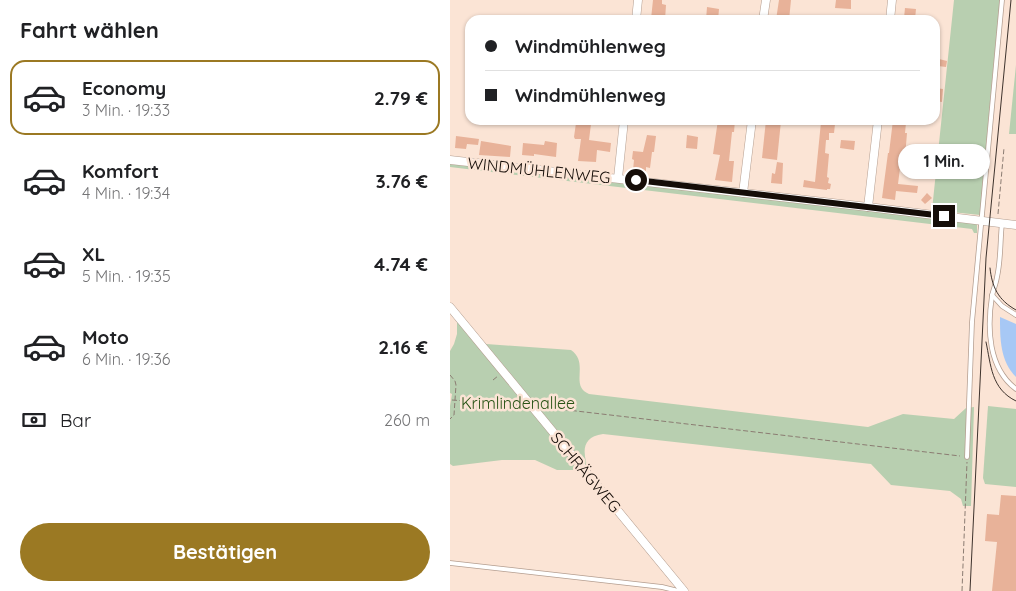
<!DOCTYPE html>
<html lang="de">
<head>
<meta charset="utf-8">
<style>
	:root { --surface:#fff; --page:#f6f6f6; --text:#202124; --muted:#757577; --line:#e0e0e0; --accent:#9b7923 }
	body { margin:0; font-family:Quicksand,sans-serif; background:var(--page); color:var(--text); height:100vh; display:flex; flex-direction:column; font-size:19px; white-space:nowrap }
	* { box-sizing:border-box; margin:0 }
	p { font-size:16px; color:var(--muted) }
	.icon { flex:none; width:28px; height:28px; fill:none; stroke:currentColor; stroke-width:2; stroke-linecap:round; stroke-linejoin:round }
	.map { position:relative; flex:1; overflow:hidden }
	.sheet { display:flex; flex-direction:column; background:var(--surface); width:450px }
	.sheet>* { flex:none }
	.top-card { position:absolute; left:15px; top:15px; width:475px; height:110px; border-radius:15px; box-shadow:0 1px 4px #0004; display:grid; align-content:center; height:110px; padding:0 20px; background:var(--surface) }
	.end { position:absolute; width:22px; height:22px; margin:-11px; border:6px solid #150d08; background:#fff; box-shadow:0 0 0 2px #fff }
	.from { border-radius:50% }
	.bubble { position:absolute; height:35px; border-radius:18px; background:var(--surface); box-shadow:0 1px 4px #0004; font-size:16px; font-weight:700; line-height:35px; text-align:center }
	.top-card b { display:flex; align-items:center; gap:18px; height:48px; font-size:19px }
	.top-card b+b { border-top:1px solid var(--line) }
	.top-card i { width:12px; height:12px; background:var(--text) }
	ul { padding:0; list-style:none }
	li { display:flex; align-items:center; gap:15px; height:75px; margin:0 10px 8px; padding:0 10px; border:2px solid transparent; border-radius:15px }
	li div { flex:1 }
	li b { display:block; font-size:19px }
	li em { font-style:normal; font-weight:700 }
	li.on { border-color:var(--accent) }
	li>.icon { width:45px; height:45px; stroke-width:1.5 }
	h2 { padding:0 20px; font-size:22px; line-height:60px }
	.pay { display:flex; align-items:center; gap:12px; height:55px; padding:0 20px; font-size:19px }
	.pay p { margin-inline-start:auto }
	.primary-button { display:flex; gap:10px; margin-top:auto; padding:10px 20px }
	.primary-button a { flex:1; height:58px; border-radius:30px; background:var(--accent); color:#fff; font-size:20px; font-weight:700; line-height:58px; text-align:center }
	main { display:flex; flex:1; min-height:0 }
	.map>svg:first-child { display:block }
	.green { fill:#b8cfb0 }
	.water { fill:#a7c8f5 }
	.building { fill:#e8b299 }
	.lines { fill:none; stroke-linecap:round; stroke-linejoin:round }
	.service-casing { stroke:#b49e90; stroke-width:5.5 }
	.minor-casing { stroke:#b49e90; stroke-width:9 }
	.path { stroke:#8b7c72; stroke-width:1; stroke-dasharray:5 2.5; stroke-linecap:butt }
	.service { stroke:#fff; stroke-width:4 }
	.minor { stroke:#fff; stroke-width:8 }
	.tram { stroke:#3e332d; stroke-width:1 }
	.route { stroke:#150d08; stroke-width:6 }
	.labels { text-anchor:middle; dominant-baseline:central; stroke-width:5; stroke-linejoin:round; paint-order:stroke }
	.street-label { font-size:16px; fill:#150d08; stroke:#fbe4d5 }
	.park-label { font-size:16px; fill:#295416; stroke:#fbe4d5 }
</style>
</head>
<body>
<main>
<section class="sheet">
<h2>Fahrt wählen</h2>
<ul>
<li class="on"><svg class="icon" aria-label="car" viewBox="0 0 24 24"><path d="M5 17H2v-5l4-1 3-4h7l3 4 3 1v5h-3M9 17h6M6 11h13"/><circle cx="7" cy="17" r="2"/><circle cx="17" cy="17" r="2"/></svg><div><b>Economy</b><p>3 Min. · 19:33</p></div><em>2.79 €</em></li>
<li><svg class="icon" aria-label="car" viewBox="0 0 24 24"><path d="M5 17H2v-5l4-1 3-4h7l3 4 3 1v5h-3M9 17h6M6 11h13"/><circle cx="7" cy="17" r="2"/><circle cx="17" cy="17" r="2"/></svg><div><b>Komfort</b><p>4 Min. · 19:34</p></div><em>3.76 €</em></li>
<li><svg class="icon" aria-label="car" viewBox="0 0 24 24"><path d="M5 17H2v-5l4-1 3-4h7l3 4 3 1v5h-3M9 17h6M6 11h13"/><circle cx="7" cy="17" r="2"/><circle cx="17" cy="17" r="2"/></svg><div><b>XL</b><p>5 Min. · 19:35</p></div><em>4.74 €</em></li>
<li><svg class="icon" aria-label="car" viewBox="0 0 24 24"><path d="M5 17H2v-5l4-1 3-4h7l3 4 3 1v5h-3M9 17h6M6 11h13"/><circle cx="7" cy="17" r="2"/><circle cx="17" cy="17" r="2"/></svg><div><b>Moto</b><p>6 Min. · 19:36</p></div><em>2.16 €</em></li>
</ul>
<div class="pay"><svg class="icon" aria-label="cash" viewBox="0 0 24 24"><path d="M3 7h18v10H3z"/><circle cx="12" cy="12" r="2"/></svg>Bar<p>260 m</p></div>
<div class="primary-button"><a>Bestätigen</a></div>
</section>
<div class="map">
<svg width="566" height="591" viewBox="0 0 566 591">
	<rect width="100%" height="100%" fill="#fbe4d5"/>
	<g class="green">
		<polygon points="504,0 550,0 542,81 530,215 482,210"/>
		<polygon points="566,65 566,134 559,134"/>
		<polygon points="0,164 527,223 527,233 524,233 522,229 0,167"/>
		<path d="M15,321L36,344L121,350C140,363 119,386 139,394L418,427L453,414L504,419L516,408L524,407L521,506H513L511,499L500,491L441,485L421,464L153,434C129,437 133,456 140,473L135,474L126,470H107L85,460H52L3,466L0,464V406L2,394L0,393V351L4,344L7,334V323Z"/>
		<polygon points="538,406 566,409 566,487 535,484 533,478"/>
	</g>
	<path class="water" d="M550,317L566,324V377C550,361 550,339 550,317Z"/>
	<g class="building">
		<polygon points="203,0 212,0 212,4 216,5 215,20 201,19"/>
		<polygon points="329,0 341,0 339,20 326,20"/>
		<polygon points="386,0 401,0 401,9 385,8"/>
		<polygon points="257,7 269,9 268,20 256,20"/>
		<polygon points="455,8 466,9 465,19 454,18"/>
		<polygon points="489,59 497,61 496,67 488,66"/>
		<polygon points="485,88 493,89 492,102 485,101"/>
		<polygon points="268,120 285,120 284,132 282,132 279,161 284,161 282,182 265,180 270,155 263,154"/>
		<polygon points="316,120 331,121 327,160 312,158"/>
		<polygon points="443,120 453,120 452,123 456,123 455,133 457,133 454,169 450,168 448,184 468,186 467,193 446,191 445,200 432,198 438,153 439,153"/>
		<polygon points="371,122 385,124 384,133 379,133 379,140 376,140 375,153 379,154 377,177 379,178 378,183 381,184 380,189 377,189 377,190 353,187 354,180 365,182"/>
		<polygon points="126,123 141,124 139,140 161,143 160,152 147,150 146,162 128,161 131,139 125,139 124,137"/>
		<polygon points="197,135 206,136 204,152 202,152 200,168 196,167 196,171 183,170 184,160 182,159 183,151 193,152"/>
		<polygon points="237,135 248,137 247,149 236,148"/>
		<polygon points="6,136 29,139 28,145 17,144 16,149 5,148"/>
		<polygon points="391,140 405,141 404,150 390,148"/>
		<polygon points="31,141 61,146 60,157 29,155"/>
		<polygon points="95,141 107,143 106,157 84,154 84,156 72,155 73,143 94,145"/>
		<polygon points="327,162 333,163 332,184 321,183 322,173 325,174"/>
		<polygon points="477,193 482,198 475,204 471,200"/>
		<polygon points="551,495 566,496 566,591 542,591 547,542 535,541 537,514 549,515"/>
	</g>
	<g class="lines">
		<g class="service-casing">
			<g id="service">
				<path d="M552,223C550,241 551,260 547,277C546,284 543,290 542,296C537,328 538,368 566,389"/>
				<polyline points="542,295 552,306 566,315"/>
				<polyline points="517,457 522,322 552,0"/>
				<polyline points="0,563 212,587 228,591"/>
			</g>
		</g>
		<g class="minor-casing">
			<g id="minor">
				<polyline points="186,20 188,0"/>
				<polyline points="313,20 316,0"/>
				<polyline points="440,20 442,0"/>
				<polyline points="0,160 418,207 566,225"/>
				<polyline points="168,178 174,120"/>
				<polyline points="293,193 302,120"/>
				<polyline points="418,207 428,120"/>
				<polyline points="0,307 234,591"/>
			</g>
		</g>
		<g class="path">
			<polyline points="548,214 554,148"/>
			<polyline points="0,375 5,381 6,385 4,415 0,419"/>
			<polyline points="43,380 48,376"/>
			<polyline points="2,400 71,405"/>
			<polyline points="92,407 510,456"/>
			<polyline points="512,591 517,462"/>
		</g>
		<use href="#service" class="service"/>
		<use href="#minor" class="minor"/>
		<g class="tram">
			<path d="M540,268C542,287 548,300 566,310"/>
			<path d="M536,342C541,365 541,389 566,401"/>
			<polyline points="520,591 536,258 561,0"/>
		</g>
	</g>
	<g class="lines">
		<polyline class="route" points="186,180 494,216"/>
	</g>
	<g class="labels">
		<g class="street-label">
			<text transform="translate(89 170) rotate(6)">WINDMÜHLENWEG</text>
			<text transform="translate(136 472) rotate(50)">SCHRÄGWEG</text>
		</g>
		<g class="park-label">
			<text x="68" y="403">Krimlindenallee</text>
		</g>
	</g>
</svg>
<i class="end from" style="left:186px;top:180px"></i>
<i class="end" style="left:494px;top:216px"></i>
<div class="bubble" style="left:448px;top:144px;width:92px">1 Min.</div>
<div class="top-card">
<b><i class="from"></i>Windmühlenweg</b>
<b><i></i>Windmühlenweg</b>
</div>
</div>
</main>
</body>
</html>
